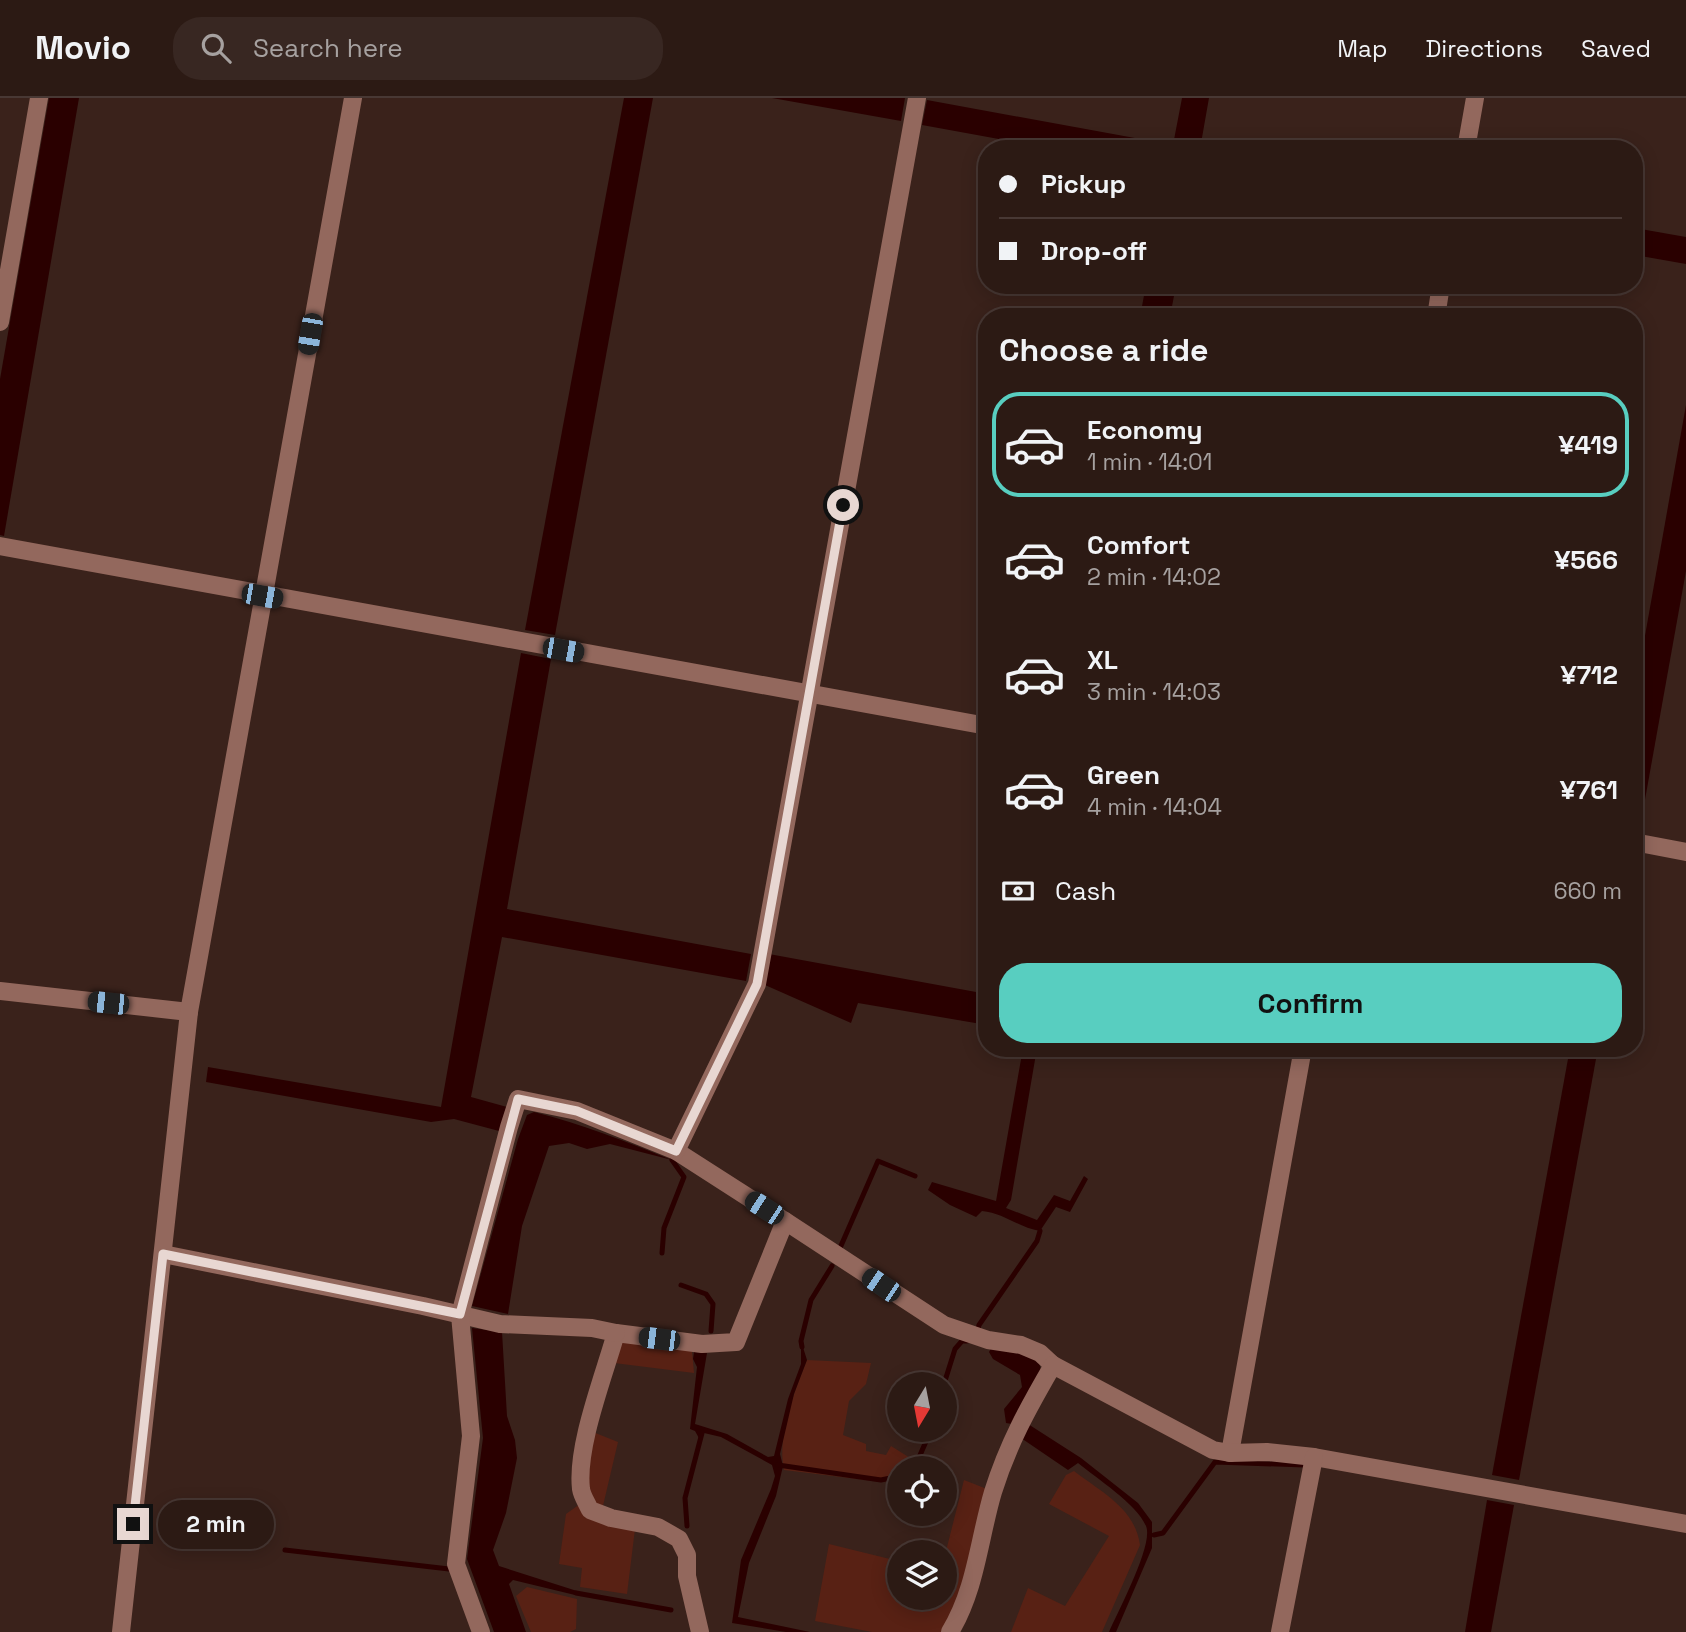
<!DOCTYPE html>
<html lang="en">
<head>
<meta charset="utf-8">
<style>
	:root { --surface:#2c1a14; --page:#382722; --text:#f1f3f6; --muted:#a6a1a0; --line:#483834; --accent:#58cec0 }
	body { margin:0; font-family:"Space Grotesk",sans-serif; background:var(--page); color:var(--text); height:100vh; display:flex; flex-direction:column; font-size:26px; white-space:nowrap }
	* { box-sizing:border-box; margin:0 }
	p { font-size:23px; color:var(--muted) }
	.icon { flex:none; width:38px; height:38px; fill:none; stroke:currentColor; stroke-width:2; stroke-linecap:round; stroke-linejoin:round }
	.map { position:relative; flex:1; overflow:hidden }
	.details { position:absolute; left:978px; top:210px; width:665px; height:749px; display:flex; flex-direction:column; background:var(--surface); border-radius:28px; box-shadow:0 4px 18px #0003,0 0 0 2px var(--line) }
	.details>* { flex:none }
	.hud { position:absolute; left:978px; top:42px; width:665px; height:154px; border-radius:28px; box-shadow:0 4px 18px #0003,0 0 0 2px var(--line); display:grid; align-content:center; height:154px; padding:0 21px; background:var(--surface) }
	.needle { width:46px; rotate:190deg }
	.tools { position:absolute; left:887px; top:1274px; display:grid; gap:14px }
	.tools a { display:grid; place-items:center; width:70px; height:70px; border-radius:50%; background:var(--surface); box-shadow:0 4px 18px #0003,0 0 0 2px var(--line); font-size:35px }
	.end { position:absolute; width:32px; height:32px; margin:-16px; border:9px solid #e8d7d2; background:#111; box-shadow:0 0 0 4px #111 }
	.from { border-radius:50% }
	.bubble { position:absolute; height:49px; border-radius:24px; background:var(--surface); box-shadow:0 4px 18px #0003,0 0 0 2px var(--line); font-size:23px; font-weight:800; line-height:49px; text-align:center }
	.car { position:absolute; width:21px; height:42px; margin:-21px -10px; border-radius:9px; box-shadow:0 0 5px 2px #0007; background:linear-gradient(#222 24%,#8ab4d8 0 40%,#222 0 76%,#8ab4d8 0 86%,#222 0) }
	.hud b { display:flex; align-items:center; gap:24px; height:66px; font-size:26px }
	.hud b+b { border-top:2px solid var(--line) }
	.hud i { width:18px; height:18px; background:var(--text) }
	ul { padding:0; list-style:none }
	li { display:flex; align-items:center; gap:21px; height:105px; margin:0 14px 10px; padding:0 7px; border:4px solid transparent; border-radius:28px }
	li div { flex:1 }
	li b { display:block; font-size:26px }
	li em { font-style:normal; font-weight:800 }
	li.selected { border-color:var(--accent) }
	li>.icon { width:63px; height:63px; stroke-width:1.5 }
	h2 { padding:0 21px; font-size:32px; line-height:84px }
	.pay { display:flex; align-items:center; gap:18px; height:77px; padding:0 21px; font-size:26px }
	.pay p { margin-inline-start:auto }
	.cta { display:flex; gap:14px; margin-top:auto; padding:14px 21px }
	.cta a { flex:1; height:80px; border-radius:28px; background:var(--accent); color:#111; font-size:28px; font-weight:800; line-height:80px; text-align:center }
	header { display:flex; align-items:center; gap:42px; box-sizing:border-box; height:98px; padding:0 35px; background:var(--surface); border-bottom:2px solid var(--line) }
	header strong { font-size:33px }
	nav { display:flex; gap:38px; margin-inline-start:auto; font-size:24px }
	.search { width:490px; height:63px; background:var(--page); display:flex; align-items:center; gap:18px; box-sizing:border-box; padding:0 24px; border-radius:28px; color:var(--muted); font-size:26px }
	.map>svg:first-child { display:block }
	.green { fill:#582114 }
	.water { fill:#2a0000 }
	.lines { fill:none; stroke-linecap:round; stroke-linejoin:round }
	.stream { stroke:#2a0000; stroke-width:5 }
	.minor { stroke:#93685d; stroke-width:18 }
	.route { stroke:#e8d7d2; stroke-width:9 }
</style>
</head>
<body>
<header>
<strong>Movio</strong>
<div class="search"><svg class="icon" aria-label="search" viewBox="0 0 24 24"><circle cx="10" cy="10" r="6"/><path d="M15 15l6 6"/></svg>Search here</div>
<nav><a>Map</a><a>Directions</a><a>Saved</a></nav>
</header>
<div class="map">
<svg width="1686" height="1534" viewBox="0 0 1686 1534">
	<rect width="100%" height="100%" fill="#3a221b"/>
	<g class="green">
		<polygon points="620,1243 692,1253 694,1275 614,1265"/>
		<path d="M807,1262L871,1265L866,1286L849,1303L843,1337L866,1346V1353L886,1357L891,1348L918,1365L912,1370H900L899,1379L883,1384L784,1372C777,1336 794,1295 807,1262Z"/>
		<polygon points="593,1334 618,1344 602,1412 589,1398 587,1365"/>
		<path d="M1074,1373C1101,1394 1135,1410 1140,1447L1102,1534H1011L1028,1490L1065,1508L1109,1438L1049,1406L1066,1377Z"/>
		<path d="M964,1382L987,1391C977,1436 968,1496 941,1534H872L815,1523L829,1446L898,1463L899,1460L900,1500H945V1457Z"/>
		<polygon points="580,1406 635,1431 627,1496 580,1489 582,1470 559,1466 566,1416"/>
		<polygon points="527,1489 577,1501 576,1531 570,1534 531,1534 516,1498"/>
	</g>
	<g class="water">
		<polygon points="49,0 79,0 4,438 0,437 0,281"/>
		<polygon points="624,0 653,0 555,537 525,532"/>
		<polygon points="772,0 905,0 901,23"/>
		<polygon points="1182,0 1209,0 1200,51 1054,51 922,27 927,2 1173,47"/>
		<polygon points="1635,130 1686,139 1686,166 1635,157"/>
		<polygon points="1146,187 1176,187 1170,219 1140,219"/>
		<polygon points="1686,307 1686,473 1639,735 1634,734 1635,594"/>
		<polygon points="521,555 551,561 507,811 751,856 746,883 502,839 471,999 507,1009 499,1033 454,1021 431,1024 206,984 208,969 441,1009"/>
		<polygon points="769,856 987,896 987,927 858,905 851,925 765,887"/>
		<path d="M1023,950H1037L1011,1102L1006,1110L1037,1122L1054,1097L1070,1103L1084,1078L1088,1081L1070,1114L1056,1109L1040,1133C1019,1130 1004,1115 982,1113L976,1119L950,1107L928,1092L932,1084L996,1103Z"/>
		<polygon points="1570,950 1598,950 1519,1382 1492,1377"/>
		<path d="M534,1014C582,1026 627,1044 672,1062L610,1046L587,1051L569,1045L549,1048L522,1128L508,1216L472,1208L518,1041L527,1017Z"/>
		<polygon points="472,1230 502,1234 507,1318 515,1342 517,1360 506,1415 493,1452 499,1468 577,1493 575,1497 513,1482 509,1486 526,1534 494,1534 467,1461 483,1340"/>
		<polygon points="801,1243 807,1262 794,1296 780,1356 783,1368 776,1398 749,1465 738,1519 810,1534 786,1534 732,1525 741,1462 771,1391 775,1378 772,1367 721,1339 704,1335 700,1342 695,1333 690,1331 697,1269 693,1261 694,1254 707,1255 695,1326 727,1336 768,1359 774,1358 788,1301 801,1266"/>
		<polygon points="993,1247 1038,1260 1041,1273 1012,1326 1006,1325 1004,1311 1022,1289 1020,1277 993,1261 989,1254"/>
		<path d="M1028,1326L1081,1360L1138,1405L1152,1424V1450L1116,1534H1109C1118,1513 1154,1446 1146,1428C1136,1405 1097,1381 1078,1365L1068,1372L1021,1340Z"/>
		<polygon points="1487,1402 1514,1407 1491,1534 1465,1534"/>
	</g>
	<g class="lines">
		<g class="stream">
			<polyline points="840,1150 878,1063 915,1078"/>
			<polyline points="662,1155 664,1130 684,1079 672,1062"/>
			<polyline points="681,1187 706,1196 713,1206 711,1233"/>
			<polyline points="977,1234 979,1227 1037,1143 1040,1133"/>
			<polyline points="802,1249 801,1243 811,1202 832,1168"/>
			<polyline points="944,1286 955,1251 962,1243 967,1243"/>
			<polyline points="778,1367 881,1382 900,1378"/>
			<polyline points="909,1370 917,1364 931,1332"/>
			<polyline points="687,1428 685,1400 702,1335"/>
			<polyline points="1154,1437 1163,1435 1215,1364 1305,1367"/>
			<polyline points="285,1452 449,1471"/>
			<polyline points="576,1495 671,1512"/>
		</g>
		<g class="minor">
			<polyline points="1466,51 1475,0"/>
			<polyline points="1436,219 1441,187"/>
			<polyline points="0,224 39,0"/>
			<polyline points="0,448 987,628"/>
			<polyline points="1634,744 1686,754"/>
			<polyline points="0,893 189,914"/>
			<path d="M676,1053L785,1123L736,1244L702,1246L616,1235C604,1278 576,1348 581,1391C582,1398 587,1405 590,1412L611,1420L658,1429L679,1441L687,1457V1478L700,1534"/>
			<polyline points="785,1123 944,1227 988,1242 1021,1247 1040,1255 1053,1267"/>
			<polyline points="163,1156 423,1208 500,1226 592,1230 616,1235"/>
			<polyline points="1230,1355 1303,950"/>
			<polyline points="121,1534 189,914 353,0"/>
			<polyline points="481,1534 456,1466 471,1338 460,1217 509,1029 518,1001 577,1013 676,1053 757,886 917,0"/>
			<path d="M950,1534C976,1491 979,1441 993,1394C1008,1346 1028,1310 1053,1267L1213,1352L1230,1355L1267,1354L1314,1359L1686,1426"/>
			<polyline points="1280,1534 1314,1359"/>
		</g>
	</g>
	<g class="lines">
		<polyline class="route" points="133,1426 163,1156 460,1216 518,1001 577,1013 676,1053 757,886 843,407"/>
	</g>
</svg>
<div class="tools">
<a><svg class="needle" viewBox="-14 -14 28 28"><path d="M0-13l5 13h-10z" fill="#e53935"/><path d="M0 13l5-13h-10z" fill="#a6a1a0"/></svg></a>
<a><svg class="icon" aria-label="locate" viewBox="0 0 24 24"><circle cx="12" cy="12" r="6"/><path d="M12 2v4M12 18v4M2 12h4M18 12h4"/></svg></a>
<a><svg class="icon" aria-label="layers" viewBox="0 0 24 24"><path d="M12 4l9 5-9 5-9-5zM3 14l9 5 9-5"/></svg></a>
</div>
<i class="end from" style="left:843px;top:407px"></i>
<i class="end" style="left:133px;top:1426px"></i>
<div class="bubble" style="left:158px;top:1402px;width:116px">2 min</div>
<i class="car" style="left:310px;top:236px;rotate:190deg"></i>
<i class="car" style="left:262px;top:498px;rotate:100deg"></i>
<i class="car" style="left:563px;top:552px;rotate:100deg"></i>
<i class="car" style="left:108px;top:905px;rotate:276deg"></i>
<i class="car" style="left:764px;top:1110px;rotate:303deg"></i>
<i class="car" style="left:881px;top:1187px;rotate:304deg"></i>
<i class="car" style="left:659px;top:1241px;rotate:277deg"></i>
<div class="hud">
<b><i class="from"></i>Pickup</b>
<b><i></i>Drop-off</b>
</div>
<section class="details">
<h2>Choose a ride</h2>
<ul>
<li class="selected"><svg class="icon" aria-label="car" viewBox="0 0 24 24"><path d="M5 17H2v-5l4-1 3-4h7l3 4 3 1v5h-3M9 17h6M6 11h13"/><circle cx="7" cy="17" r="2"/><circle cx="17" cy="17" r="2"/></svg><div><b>Economy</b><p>1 min · 14:01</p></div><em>¥419</em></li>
<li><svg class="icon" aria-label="car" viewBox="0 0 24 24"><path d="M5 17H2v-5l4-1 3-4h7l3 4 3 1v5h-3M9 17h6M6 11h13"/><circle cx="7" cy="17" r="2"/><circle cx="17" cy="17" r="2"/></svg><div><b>Comfort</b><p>2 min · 14:02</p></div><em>¥566</em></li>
<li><svg class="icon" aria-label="car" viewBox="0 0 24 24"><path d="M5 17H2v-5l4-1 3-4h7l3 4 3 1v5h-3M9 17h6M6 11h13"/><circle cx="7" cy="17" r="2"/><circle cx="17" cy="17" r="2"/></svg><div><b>XL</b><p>3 min · 14:03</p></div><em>¥712</em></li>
<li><svg class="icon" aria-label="car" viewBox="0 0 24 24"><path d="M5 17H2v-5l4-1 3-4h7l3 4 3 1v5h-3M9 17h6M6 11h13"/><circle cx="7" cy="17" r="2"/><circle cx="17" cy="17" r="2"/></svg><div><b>Green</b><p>4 min · 14:04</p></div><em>¥761</em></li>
</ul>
<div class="pay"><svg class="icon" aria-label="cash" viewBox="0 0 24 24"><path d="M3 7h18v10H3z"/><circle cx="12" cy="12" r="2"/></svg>Cash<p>660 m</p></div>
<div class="cta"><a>Confirm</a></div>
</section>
</div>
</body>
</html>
